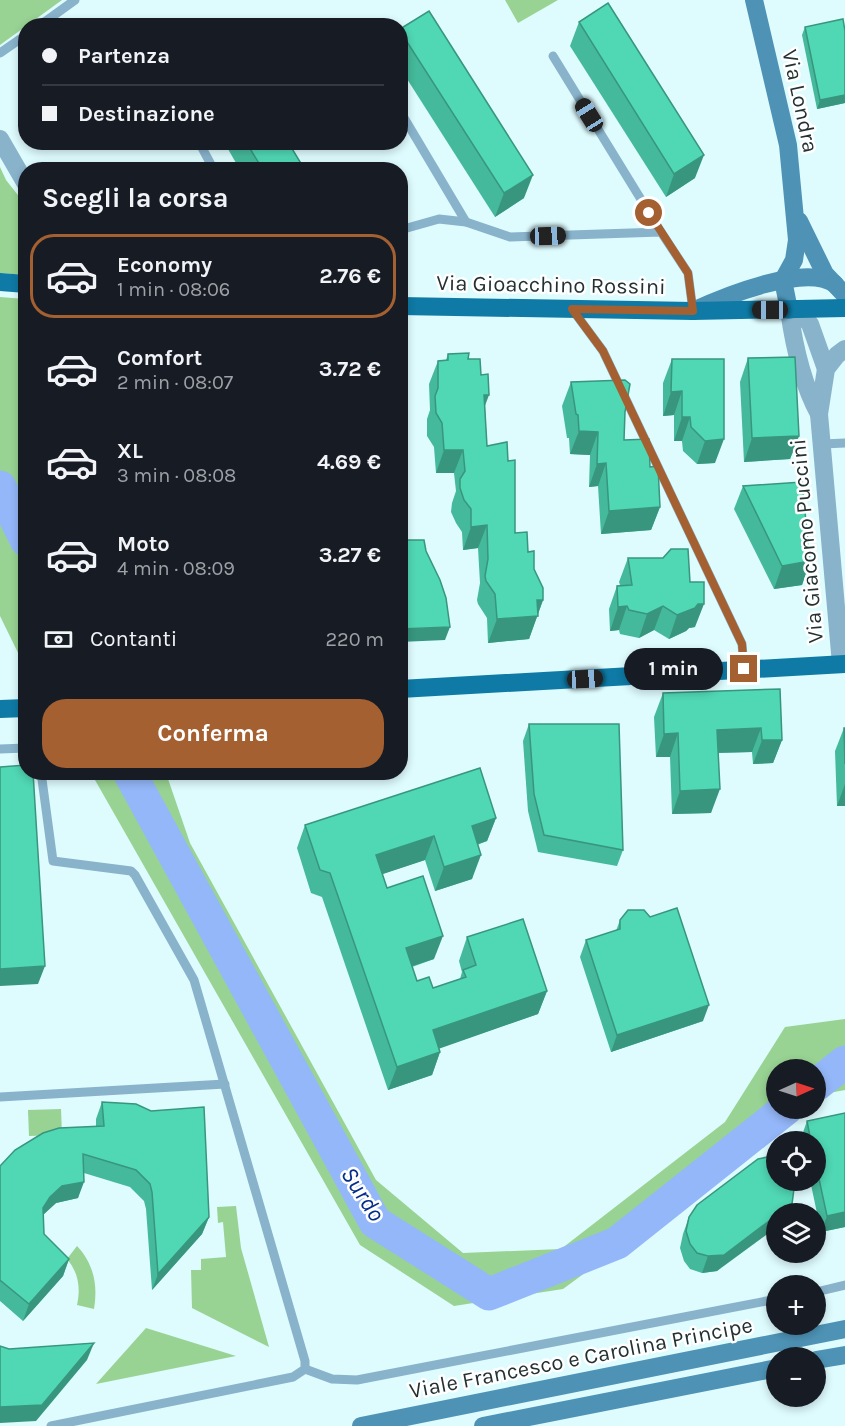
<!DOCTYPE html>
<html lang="it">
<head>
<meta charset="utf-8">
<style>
	:root { --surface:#171b24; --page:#20242c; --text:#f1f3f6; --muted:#9ea1a6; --line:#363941; --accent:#a46031 }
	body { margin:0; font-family:Karla,sans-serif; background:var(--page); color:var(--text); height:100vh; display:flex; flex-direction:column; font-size:22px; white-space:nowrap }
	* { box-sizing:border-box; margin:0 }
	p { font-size:20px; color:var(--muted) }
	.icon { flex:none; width:33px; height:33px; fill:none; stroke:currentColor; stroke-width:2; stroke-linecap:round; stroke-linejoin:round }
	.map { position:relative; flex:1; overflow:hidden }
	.sheet { position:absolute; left:18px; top:162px; width:390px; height:618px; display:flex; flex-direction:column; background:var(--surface); border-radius:24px; box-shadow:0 3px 9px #0003 }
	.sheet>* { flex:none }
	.banner { position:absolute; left:18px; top:18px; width:390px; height:132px; border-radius:24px; box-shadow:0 3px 9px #0003; display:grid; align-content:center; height:132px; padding:0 24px; background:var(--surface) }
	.needle { width:39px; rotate:87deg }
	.buttons { position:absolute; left:766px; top:1059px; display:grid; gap:12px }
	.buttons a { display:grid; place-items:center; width:60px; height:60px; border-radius:50%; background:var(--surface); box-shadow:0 3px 9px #0003; font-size:30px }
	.end { position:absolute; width:27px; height:27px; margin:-14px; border:8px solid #a46031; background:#fff; box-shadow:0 0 0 3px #fff }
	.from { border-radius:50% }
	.bubble { position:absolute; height:42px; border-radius:21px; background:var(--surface); box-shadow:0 3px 9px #0003; font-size:20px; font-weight:700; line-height:42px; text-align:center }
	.car { position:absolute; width:18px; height:36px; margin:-18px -9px; border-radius:8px; box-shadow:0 0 4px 2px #0007; background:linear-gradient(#222 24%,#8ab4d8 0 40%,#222 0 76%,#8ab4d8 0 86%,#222 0) }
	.banner b { display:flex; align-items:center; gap:21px; height:57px; font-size:22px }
	.banner b+b { border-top:2px solid var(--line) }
	.banner i { width:15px; height:15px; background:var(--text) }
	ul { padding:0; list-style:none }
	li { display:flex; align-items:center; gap:18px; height:84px; margin:0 12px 9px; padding:0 12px; border:3px solid transparent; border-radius:24px }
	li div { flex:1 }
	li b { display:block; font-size:22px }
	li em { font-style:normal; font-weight:700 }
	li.on { border-color:var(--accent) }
	li>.icon { width:54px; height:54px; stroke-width:1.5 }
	h2 { padding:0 24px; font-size:27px; line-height:72px }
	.pay { display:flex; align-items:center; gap:15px; height:66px; padding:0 24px; font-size:22px }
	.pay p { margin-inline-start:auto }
	.action { display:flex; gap:12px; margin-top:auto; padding:12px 24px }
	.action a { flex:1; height:69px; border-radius:24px; background:var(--accent); color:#fff; font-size:24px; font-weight:700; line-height:69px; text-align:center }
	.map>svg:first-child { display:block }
	.green { fill:#98d393 }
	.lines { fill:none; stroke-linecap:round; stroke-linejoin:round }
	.river { stroke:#94b7f9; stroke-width:33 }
	.lane { stroke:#88b3cb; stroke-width:9 }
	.street { stroke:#88b3cb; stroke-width:18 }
	.secondary { stroke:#4e93b6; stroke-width:18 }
	.primary { stroke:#0e7aa5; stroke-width:18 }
	.wall { fill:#45b99b }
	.shaded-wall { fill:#38967e }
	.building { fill:#50d7b4; stroke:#38967e; stroke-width:1.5 }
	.route { stroke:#a46031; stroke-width:8 }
	.labels { text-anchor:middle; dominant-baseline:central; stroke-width:5; stroke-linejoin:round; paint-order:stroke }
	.street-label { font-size:22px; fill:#233132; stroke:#fff }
	.water-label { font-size:24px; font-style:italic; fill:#052e8a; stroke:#fff }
</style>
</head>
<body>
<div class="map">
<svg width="845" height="1426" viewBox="0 0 845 1426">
	<rect width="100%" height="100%" fill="#defbfe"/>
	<g class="green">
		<polygon points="0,0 62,0 0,45"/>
		<polygon points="505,0 558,0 518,23"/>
		<polygon points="0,167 6,180 25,204 25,275 0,273"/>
		<polygon points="0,297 25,299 25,667 0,616"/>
		<polygon points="91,773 166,773 190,843 376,1180 463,1253 561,1249 725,1122 785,1027 845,1019 845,1090 829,1093 816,1102 816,1070 777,1070 777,1108 808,1109 563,1289 454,1306 360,1245"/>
		<polygon points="61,1109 62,1135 29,1136 28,1110"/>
		<polygon points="236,1206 241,1248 269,1347 192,1308 191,1270 201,1270 201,1259 226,1257 223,1222 218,1223 217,1207"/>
		<path d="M77,1246C94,1264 98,1286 94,1309L77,1305C81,1287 78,1272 67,1259Z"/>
		<polygon points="146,1328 236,1356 96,1384"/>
	</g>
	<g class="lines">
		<g class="river">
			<polyline points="0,487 26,540"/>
			<polyline points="129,772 375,1222 489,1294 617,1243 787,1108"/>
			<polyline points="816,1085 845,1062"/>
		</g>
		<g class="lane">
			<polyline points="39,26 75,0"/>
			<polyline points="0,53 26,35"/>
			<polyline points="553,56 661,232"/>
			<polyline points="400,111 466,222"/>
			<polyline points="199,142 214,170"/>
			<polyline points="400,230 439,219 466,222 510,237 661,232 688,273 693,311"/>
			<polyline points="572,309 603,351 742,644 744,669"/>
			<polyline points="823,444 845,443"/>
			<polyline points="0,749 26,748"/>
			<polyline points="41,772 53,861 131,871 135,875 194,980 305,1361 305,1369 293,1377 51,1426"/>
			<polyline points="0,1097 225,1084"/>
			<polyline points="816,1292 845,1285"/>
			<polyline points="305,1369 332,1379 357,1380 777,1299"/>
		</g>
		<g class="street">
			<polyline points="0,139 26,184"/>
			<path d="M789,310C794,346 802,383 819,414"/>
			<polyline points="789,310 803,317 810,324 826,369"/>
			<polyline points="841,664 819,414 826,369 837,355 845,349"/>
		</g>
		<g class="secondary">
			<polyline points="754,0 788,145 797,240 794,260 783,280 789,310"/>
			<polyline points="799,221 825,274 845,295"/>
			<path d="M693,311C723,297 805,263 835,284"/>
			<polyline points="816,1360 845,1355"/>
			<polyline points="361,1426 845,1329"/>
			<polyline points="483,1426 777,1368"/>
		</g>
		<g class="primary">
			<polyline points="0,282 26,284"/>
			<polyline points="400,306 693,311 845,308"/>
			<polyline points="400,689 845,664"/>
			<polyline points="0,709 26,708"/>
		</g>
	</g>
	<g class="wall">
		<polygon points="579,22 695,178 666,197 570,46"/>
		<polygon points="805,27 845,31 845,103 817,109 802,35"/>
		<polygon points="400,29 524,198 495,217 400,68"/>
		<polygon points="224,142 288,142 305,170 240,170"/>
		<polygon points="448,354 468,359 481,375 485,406 487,446 508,461 515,533 528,552 534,569 543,600 529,639 488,643 487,618 478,604 477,600 480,583 478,548 463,550 462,532 456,523 451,512 452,503 456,491 454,473 436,473 434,447 427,436 427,419 430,410 429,384 438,361 446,360"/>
		<polygon points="748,358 799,436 790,459 744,462 740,382"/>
		<polygon points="672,359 715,463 697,464 683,451 682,441 674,441 674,415 663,416 663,383"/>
		<polygon points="571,382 625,412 624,440 650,467 660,507 651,530 601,534 598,486 589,487 590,455 570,454 569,438 567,438 562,406"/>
		<polygon points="743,486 810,561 802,585 774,589 734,509"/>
		<polygon points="628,558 690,582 695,627 689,628 686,631 669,639 654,630 639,638 620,634 619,630 610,631 609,609 617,586 620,585 619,582"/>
		<polygon points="780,689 782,740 773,763 753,764 752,752 718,753 711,813 672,814 670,757 656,757 654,717 663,693"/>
		<polygon points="529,724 623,850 617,866 538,852 528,811 523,741"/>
		<polygon points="844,728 845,728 845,806 837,806 835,751"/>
		<polygon points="496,818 487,841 477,845 472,879 435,891 425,860 382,874 387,888 434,959 412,967 417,981 433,988 460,979 462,972 459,961 467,937 547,991 538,1014 439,1048 440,1052 432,1075 388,1090 322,897 311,893 297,848 305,825"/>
		<polygon points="620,920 703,1021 611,1052 580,957 586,940 616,931"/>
		<polygon points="102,1102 209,1217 202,1234 152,1290 146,1209 144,1201 130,1187 84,1173 78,1198 56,1203 43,1215 44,1234 69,1259 63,1276 23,1321 0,1301 0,1166 96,1127 96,1119"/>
		<polygon points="845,1113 845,1227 821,1232 810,1180 816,1180 816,1142 801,1142 801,1138 807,1121"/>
		<polygon points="792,1204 788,1214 777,1214 717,1271 702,1273 690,1269 684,1261 680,1248 683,1234 689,1217"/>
	</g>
	<g class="shaded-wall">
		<polygon points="845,95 845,103 817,109 820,100"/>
		<polygon points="704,155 695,178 666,197 674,174"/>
		<polygon points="533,175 524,198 495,217 504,193"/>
		<polygon points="682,391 674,415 663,416 671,392"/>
		<polygon points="484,395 489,395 480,419"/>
		<polygon points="682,417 690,417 682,441 674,441"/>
		<polygon points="579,431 598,432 590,455 570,454"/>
		<polygon points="799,436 790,459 744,462 752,438"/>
		<polygon points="724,439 715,463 697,464 705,441"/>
		<polygon points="444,450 463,450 454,473 436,473"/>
		<polygon points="606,463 598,486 589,487 597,464"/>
		<polygon points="660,507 651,530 601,534 609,511"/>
		<polygon points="487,525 478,548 463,550 471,527"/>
		<polygon points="810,561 802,585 774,589 782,566"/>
		<polygon points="537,600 543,600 529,639 488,643 497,619"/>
		<polygon points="698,604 704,604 695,627 689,628 686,631 669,639 677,615"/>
		<polygon points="627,606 619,630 610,631 618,607"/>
		<polygon points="663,606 654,630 639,638 647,614"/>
		<polygon points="450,627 445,640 400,642 400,629"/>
		<polygon points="761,728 752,752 709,753 717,730"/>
		<polygon points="678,733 670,757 656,757 664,734"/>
		<polygon points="762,740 782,740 773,763 753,764"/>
		<polygon points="845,784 845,806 837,806"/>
		<polygon points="720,789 711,813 672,814 680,791"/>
		<polygon points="496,818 487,841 463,849 472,826"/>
		<polygon points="434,836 425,860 368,879 376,855"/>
		<polygon points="481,855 472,879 435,891 444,867"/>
		<polygon points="443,936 434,959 397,971 406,948"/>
		<polygon points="45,966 38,984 0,986 0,969"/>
		<polygon points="547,991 538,1014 424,1054 433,1030"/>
		<polygon points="709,1005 703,1021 611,1052 617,1035"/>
		<polygon points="440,1052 432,1075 388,1090 397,1067"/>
		<polygon points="84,1182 78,1198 56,1203 44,1214 37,1225 43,1208 50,1197 62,1186"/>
		<polygon points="792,1204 788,1214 779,1214"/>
		<polygon points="845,1212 845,1227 821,1232 827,1216"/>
		<polygon points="777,1215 777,1227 717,1271 702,1273 708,1256"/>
		<polygon points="209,1217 202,1234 152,1290 158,1274"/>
		<polygon points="69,1259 63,1276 23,1321 29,1304"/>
		<polygon points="94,1343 87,1360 36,1421 0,1423 0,1407"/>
	</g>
	<g class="building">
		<polygon points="608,3 704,155 674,174 579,22"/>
		<polygon points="429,11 533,175 504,193 400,31 400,29"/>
		<polygon points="843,19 845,31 845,95 820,100 805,27"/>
		<polygon points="246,142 288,142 305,170 263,170"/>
		<polygon points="469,353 468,359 480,359 481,375 488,374 489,395 484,395 487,446 507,442 508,461 515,460 515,533 527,532 528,552 534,551 534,569 543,588 543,600 537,600 538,616 497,619 495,594 486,581 485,576 488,559 487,525 471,527 471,509 464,500 460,488 460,479 465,471 463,450 444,450 442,423 436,413 435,396 438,388 438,361 448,360 448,354"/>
		<polygon points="795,357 799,436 752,438 748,358"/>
		<polygon points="672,359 724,359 724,439 705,441 691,427 690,417 682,417 682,391 671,392"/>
		<polygon points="625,380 630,384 625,412 624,440 649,439 650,467 658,466 660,507 609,511 606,463 597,464 598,432 579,431 578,415 576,414 571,382"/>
		<polygon points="802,482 810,561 782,566 743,486"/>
		<polygon points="400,540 424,540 426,551 440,580 446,598 450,627 400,629"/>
		<polygon points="671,549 688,549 690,582 704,582 704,604 698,604 695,608 677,615 663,606 647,614 629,610 627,606 618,607 617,586 632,585 628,558 663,558"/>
		<polygon points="780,689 782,740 762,740 761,728 717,730 720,789 680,791 678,733 664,734 663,693"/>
		<polygon points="529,724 619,724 623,850 544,835 534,794"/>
		<polygon points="844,728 845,728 845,764"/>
		<polygon points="26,765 26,772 33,772 45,966 0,969 0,767"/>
		<polygon points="480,768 496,818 472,826 481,855 444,867 434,836 376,855 387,888 423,876 443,936 406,948 417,981 429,977 433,988 466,977 463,970 476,965 467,937 523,919 547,991 433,1030 440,1052 397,1067 330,873 320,870 305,825"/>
		<polygon points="677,908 709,1005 617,1035 586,940 620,929 620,920 628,910 644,910 650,917"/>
		<polygon points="102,1102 136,1104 151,1111 204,1107 209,1217 158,1274 152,1192 150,1184 136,1170 83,1154 84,1182 62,1186 50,1197 43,1208 44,1234 69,1259 29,1304 1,1281 0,1281 0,1166 15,1150 43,1133 59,1128 104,1126"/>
		<polygon points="845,1113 845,1212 827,1216 816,1165 816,1142 811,1142 807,1121"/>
		<polygon points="767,1157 777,1163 777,1180 795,1181 792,1204 779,1214 777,1214 777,1215 724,1255 708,1256 697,1253 690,1244 686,1231 689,1217 697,1205 758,1159"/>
		<polygon points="94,1343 42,1405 0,1407 0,1346 9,1349"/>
	</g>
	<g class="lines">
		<polyline class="route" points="649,213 688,273 693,311 572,309 603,351 613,372 742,644 744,669"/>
	</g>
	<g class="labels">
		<g class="street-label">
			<text transform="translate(800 101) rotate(78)">Via Londra</text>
			<text transform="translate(551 285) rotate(1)">Via Gioacchino Rossini</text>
			<text transform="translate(807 541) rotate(-95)">Via Giacomo Puccini</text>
			<text transform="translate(581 1358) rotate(-11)">Viale Francesco e Carolina Principe</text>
		</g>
		<g class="water-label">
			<text transform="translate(363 1194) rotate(57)">Surdo</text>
		</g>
	</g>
</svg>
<div class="buttons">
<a><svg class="needle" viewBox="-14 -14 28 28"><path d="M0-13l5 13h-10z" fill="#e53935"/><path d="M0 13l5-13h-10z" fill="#9ea1a6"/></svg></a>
<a><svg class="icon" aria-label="locate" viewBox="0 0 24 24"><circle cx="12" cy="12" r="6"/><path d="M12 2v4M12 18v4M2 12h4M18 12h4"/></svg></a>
<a><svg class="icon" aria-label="layers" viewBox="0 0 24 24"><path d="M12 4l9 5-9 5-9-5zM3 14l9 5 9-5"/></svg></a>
<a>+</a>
<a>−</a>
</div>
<i class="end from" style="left:649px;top:213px"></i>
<i class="end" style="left:744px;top:669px"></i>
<div class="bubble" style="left:624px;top:648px;width:99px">1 min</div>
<i class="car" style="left:589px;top:115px;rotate:328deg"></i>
<i class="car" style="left:548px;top:236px;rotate:88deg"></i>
<i class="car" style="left:770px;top:310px;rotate:270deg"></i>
<i class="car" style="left:585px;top:679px;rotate:87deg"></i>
<div class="banner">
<b><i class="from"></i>Partenza</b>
<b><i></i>Destinazione</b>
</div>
<section class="sheet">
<h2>Scegli la corsa</h2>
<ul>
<li class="on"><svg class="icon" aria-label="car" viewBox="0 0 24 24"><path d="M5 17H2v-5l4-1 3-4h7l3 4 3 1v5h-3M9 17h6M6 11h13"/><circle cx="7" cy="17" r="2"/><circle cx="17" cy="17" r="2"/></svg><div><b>Economy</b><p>1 min · 08:06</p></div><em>2.76 €</em></li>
<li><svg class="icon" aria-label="car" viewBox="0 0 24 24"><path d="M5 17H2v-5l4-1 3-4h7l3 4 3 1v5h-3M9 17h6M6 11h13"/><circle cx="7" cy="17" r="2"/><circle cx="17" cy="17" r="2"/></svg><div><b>Comfort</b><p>2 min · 08:07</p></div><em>3.72 €</em></li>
<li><svg class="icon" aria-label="car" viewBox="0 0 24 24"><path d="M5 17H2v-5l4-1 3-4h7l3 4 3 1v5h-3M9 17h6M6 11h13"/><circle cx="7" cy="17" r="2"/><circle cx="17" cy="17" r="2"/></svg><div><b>XL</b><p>3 min · 08:08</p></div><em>4.69 €</em></li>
<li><svg class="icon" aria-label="car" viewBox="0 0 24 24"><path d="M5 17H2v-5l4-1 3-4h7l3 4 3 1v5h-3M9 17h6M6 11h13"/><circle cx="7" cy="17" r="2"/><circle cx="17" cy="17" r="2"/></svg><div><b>Moto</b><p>4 min · 08:09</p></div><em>3.27 €</em></li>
</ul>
<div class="pay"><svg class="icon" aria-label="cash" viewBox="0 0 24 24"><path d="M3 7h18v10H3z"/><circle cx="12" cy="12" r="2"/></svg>Contanti<p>220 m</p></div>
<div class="action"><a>Conferma</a></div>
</section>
</div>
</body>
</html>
